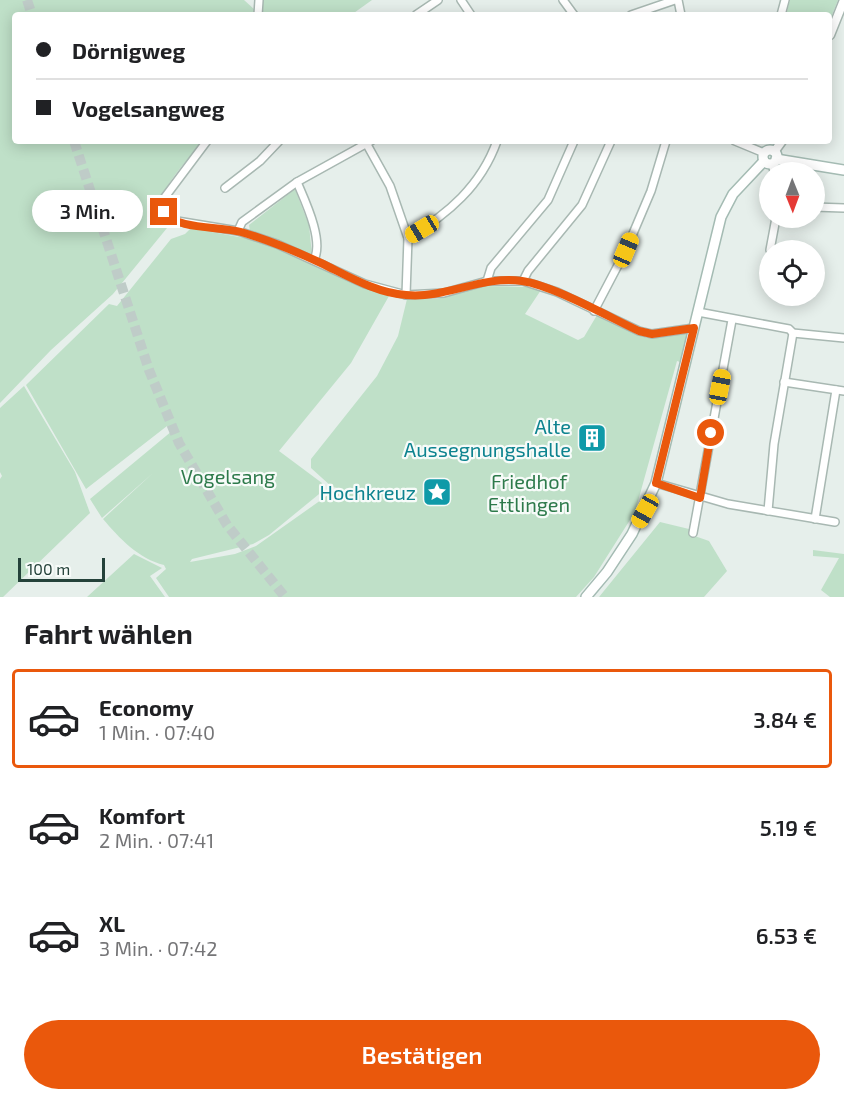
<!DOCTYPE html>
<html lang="de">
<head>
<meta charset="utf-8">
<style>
	:root { --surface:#fff; --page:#f2f2f2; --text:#202124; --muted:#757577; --line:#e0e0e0; --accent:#ea580c }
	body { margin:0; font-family:"Exo 2",sans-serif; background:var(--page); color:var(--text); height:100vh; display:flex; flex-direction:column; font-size:22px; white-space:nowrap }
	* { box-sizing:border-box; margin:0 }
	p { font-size:20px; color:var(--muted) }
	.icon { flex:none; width:33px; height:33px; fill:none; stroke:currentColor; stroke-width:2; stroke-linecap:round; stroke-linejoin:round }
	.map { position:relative; height:597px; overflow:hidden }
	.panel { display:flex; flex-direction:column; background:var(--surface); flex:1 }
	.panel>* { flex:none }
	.guide { position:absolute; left:12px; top:12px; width:820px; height:132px; border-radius:6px; box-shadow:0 3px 15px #0003; display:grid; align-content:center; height:132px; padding:0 24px; background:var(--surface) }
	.needle { width:39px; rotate:179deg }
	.controls { position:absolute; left:759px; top:162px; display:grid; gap:12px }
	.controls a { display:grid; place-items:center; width:66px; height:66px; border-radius:50%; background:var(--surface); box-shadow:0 3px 15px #0003; font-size:30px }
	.scale { position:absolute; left:18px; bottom:15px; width:87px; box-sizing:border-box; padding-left:6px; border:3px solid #24423a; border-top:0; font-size:16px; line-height:21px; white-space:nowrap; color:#24423a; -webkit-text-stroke:4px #f7fbf9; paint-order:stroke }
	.end { position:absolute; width:27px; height:27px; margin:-14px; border:8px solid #ea580c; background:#fff; box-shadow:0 0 0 3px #fff }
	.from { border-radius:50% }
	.bubble { position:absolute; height:42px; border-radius:21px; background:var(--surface); box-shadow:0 3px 15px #0003; font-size:20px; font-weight:600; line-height:42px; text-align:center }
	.car { position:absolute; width:18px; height:36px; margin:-18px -9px; border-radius:8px; box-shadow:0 0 4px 2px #0007; background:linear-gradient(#f5c518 24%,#345 0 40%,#f5c518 0 76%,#345 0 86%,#f5c518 0) }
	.guide b { display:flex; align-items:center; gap:21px; height:57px; font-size:22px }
	.guide b+b { border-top:2px solid var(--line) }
	.guide i { width:15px; height:15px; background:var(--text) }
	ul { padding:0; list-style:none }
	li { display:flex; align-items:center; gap:18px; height:99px; margin:0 12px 9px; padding:0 12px; border:3px solid transparent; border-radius:6px }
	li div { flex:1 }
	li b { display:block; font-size:22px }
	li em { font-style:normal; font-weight:600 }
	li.selected { border-color:var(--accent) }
	li>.icon { width:54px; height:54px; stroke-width:1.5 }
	h2 { padding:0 24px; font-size:27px; line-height:72px }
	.primary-button { display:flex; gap:12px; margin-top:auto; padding:12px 24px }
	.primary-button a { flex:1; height:69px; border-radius:36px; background:var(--accent); color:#fff; font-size:24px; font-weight:600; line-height:69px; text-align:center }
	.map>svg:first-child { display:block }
	.green { fill:#bfe0c8 }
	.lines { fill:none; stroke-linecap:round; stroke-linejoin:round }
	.primary-tunnel { stroke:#bfccc8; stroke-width:10; stroke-dasharray:10 5; stroke-linecap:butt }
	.minor-casing { stroke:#a8b8b2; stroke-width:10 }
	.tertiary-casing { stroke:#a8b8b2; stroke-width:11 }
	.secondary-casing { stroke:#a4bbb3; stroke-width:12 }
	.minor { stroke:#fff; stroke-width:7 }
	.tertiary { stroke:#fff; stroke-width:8 }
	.secondary { stroke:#fff; stroke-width:9 }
	.route { stroke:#ea580c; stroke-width:8 }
	.labels { text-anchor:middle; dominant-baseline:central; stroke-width:4.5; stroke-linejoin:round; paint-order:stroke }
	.culture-label { font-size:20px; fill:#0d838f; stroke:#f7fbf9; text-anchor:end }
	.park-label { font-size:20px; fill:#2d7a4b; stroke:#f7fbf9 }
</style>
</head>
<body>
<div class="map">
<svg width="844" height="597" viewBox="0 0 844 597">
	<rect width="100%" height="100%" fill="#e6efeb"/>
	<g class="green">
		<path d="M0,0H244L255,10L254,15H15V141H203C188,161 140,205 167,228L113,294L51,350L0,403Z"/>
		<polygon points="262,0 372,0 351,15 261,15"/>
		<polygon points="790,0 838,0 830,20 830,15 786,15"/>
		<polygon points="295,189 309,225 312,255 250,231 249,225"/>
		<path d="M191,228L260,241L389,296L351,363L279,451L322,483L324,490L269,535L253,544L192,559L190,562L235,554L256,546L338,488L332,487L311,468V459L377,376L398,336L407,299H437L484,286L526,287L541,290L525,314L578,340L584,337L597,315L647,338L666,337L687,332L683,363L677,361L635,512L594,577L576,597H169L156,578L166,569L164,565C139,559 119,538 103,519L153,473L102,518L90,499L172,431L167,426L86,489L26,385L109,304L117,306L171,239L185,234Z"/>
		<polygon points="24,386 75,472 90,513 3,597 0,597 0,479 2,476 0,472 0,408"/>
		<polygon points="660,522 689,529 689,534 709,541 727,571 704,597 599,597"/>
		<polygon points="813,550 844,554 844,597 830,597 821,590 839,558 813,556"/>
		<polygon points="134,554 162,568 150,576 165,597 87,597"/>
	</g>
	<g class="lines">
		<g class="primary-tunnel">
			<polyline points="27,0 32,15"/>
			<polyline points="74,141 149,370 179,443 227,525 285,597"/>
		</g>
		<g class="minor-casing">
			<g id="minor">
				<polyline points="461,0 471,15"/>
				<polyline points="563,0 574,15"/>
				<polyline points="678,0 681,15"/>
				<polyline points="258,15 259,0"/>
				<polyline points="416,15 438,0"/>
				<polyline points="631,15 675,0"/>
				<polyline points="781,15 785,0"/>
				<polyline points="207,141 162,201 164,212 171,220 238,231 277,244 365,284 406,295 444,293 487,281 523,281 557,292 639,331 652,334 694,328"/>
				<polyline points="365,141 390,186 408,238 406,295"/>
				<polyline points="735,141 764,153"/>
				<polyline points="773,167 774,172"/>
				<path d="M297,182C305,201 324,240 314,260"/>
				<polyline points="225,188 260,161 279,141"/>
				<polyline points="814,207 844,208"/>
				<polyline points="769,208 770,207"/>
				<polyline points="238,231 242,222 297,182 371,141"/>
				<path d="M408,238C448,214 481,186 497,141"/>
				<polyline points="770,250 776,218"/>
				<polyline points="487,281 491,268 548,200 574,141"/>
				<polyline points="523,281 528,271 582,205 611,141"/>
				<polyline points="594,311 626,250 651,191 666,141"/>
				<polyline points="698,312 789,329 793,333 844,338"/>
				<polyline points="784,382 844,391"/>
				<polyline points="656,483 728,504 835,522"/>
				<polyline points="768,511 774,444 793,333"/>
				<polyline points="815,519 836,390"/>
				<polyline points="693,533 732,320"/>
			</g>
		</g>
		<g class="tertiary-casing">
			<g id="tertiary">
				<polyline points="830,35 844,0"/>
				<polyline points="774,152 782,141"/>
			</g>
		</g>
		<g class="secondary-casing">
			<g id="secondary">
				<circle cx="770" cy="157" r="7"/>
				<polyline points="776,159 844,170"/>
				<polyline points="586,597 607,572 632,534 656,483 721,217 733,194 764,161"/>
			</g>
		</g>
		<use href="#minor" class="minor"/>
		<use href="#tertiary" class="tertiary"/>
		<use href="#secondary" class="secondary"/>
	</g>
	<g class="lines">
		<path class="route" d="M164,212C176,230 220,226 241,232C268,240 295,251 321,263C348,276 376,293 406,295C446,299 482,275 522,281C552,285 609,317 639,331L652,334L694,328L656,483L700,498L711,433"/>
	</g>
	<defs>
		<g id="building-square" transform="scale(1.5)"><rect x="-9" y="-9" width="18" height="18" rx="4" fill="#0f9aa8" stroke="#f7fbf9"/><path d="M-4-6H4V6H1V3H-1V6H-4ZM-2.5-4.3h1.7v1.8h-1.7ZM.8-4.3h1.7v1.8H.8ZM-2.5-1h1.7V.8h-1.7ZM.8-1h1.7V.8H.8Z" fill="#fff"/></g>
		<g id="sight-square" transform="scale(1.5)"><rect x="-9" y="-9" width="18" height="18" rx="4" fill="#0f9aa8" stroke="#f7fbf9"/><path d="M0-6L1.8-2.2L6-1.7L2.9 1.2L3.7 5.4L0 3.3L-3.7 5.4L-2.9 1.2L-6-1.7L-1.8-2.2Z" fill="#fff"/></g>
	</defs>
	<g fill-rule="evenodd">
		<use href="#building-square" x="592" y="438"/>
		<use href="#sight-square" x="437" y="492"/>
	</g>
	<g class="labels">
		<g class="culture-label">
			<text x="571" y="426">Alte<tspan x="571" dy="23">Aussegnungshalle</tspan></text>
			<text x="416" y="492">Hochkreuz</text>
		</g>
		<g class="park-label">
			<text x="228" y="476">Vogelsang</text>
			<text x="529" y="481">Friedhof<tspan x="529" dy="23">Ettlingen</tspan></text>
		</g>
	</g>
</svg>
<div class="controls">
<a><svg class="needle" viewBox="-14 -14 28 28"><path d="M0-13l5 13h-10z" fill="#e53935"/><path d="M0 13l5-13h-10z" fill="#757577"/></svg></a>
<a><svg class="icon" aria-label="locate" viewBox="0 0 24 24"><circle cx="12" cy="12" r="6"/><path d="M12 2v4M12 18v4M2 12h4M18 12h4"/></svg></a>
</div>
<div class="scale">100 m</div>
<i class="end from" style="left:711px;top:433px"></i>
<i class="end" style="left:164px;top:212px"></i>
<div class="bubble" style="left:32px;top:190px;width:111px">3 Min.</div>
<i class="car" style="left:422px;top:229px;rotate:239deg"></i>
<i class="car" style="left:626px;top:250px;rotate:23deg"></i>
<i class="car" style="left:720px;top:387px;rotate:11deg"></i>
<i class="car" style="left:645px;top:511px;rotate:209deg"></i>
<div class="guide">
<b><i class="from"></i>Dörnigweg</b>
<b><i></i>Vogelsangweg</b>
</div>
</div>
<section class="panel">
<h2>Fahrt wählen</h2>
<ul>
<li class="selected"><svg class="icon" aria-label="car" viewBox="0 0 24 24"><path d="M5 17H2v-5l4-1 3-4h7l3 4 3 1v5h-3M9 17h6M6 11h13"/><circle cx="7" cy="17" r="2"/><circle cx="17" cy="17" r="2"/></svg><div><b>Economy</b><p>1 Min. · 07:40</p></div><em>3.84 €</em></li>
<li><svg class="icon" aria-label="car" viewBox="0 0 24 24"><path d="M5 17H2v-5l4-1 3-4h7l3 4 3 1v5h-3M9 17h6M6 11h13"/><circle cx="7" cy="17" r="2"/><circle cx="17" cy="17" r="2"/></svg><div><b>Komfort</b><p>2 Min. · 07:41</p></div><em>5.19 €</em></li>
<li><svg class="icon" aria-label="car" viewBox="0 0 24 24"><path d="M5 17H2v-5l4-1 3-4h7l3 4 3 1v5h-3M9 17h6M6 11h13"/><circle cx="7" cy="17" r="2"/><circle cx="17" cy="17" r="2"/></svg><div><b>XL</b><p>3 Min. · 07:42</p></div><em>6.53 €</em></li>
</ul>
<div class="primary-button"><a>Bestätigen</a></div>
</section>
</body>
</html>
